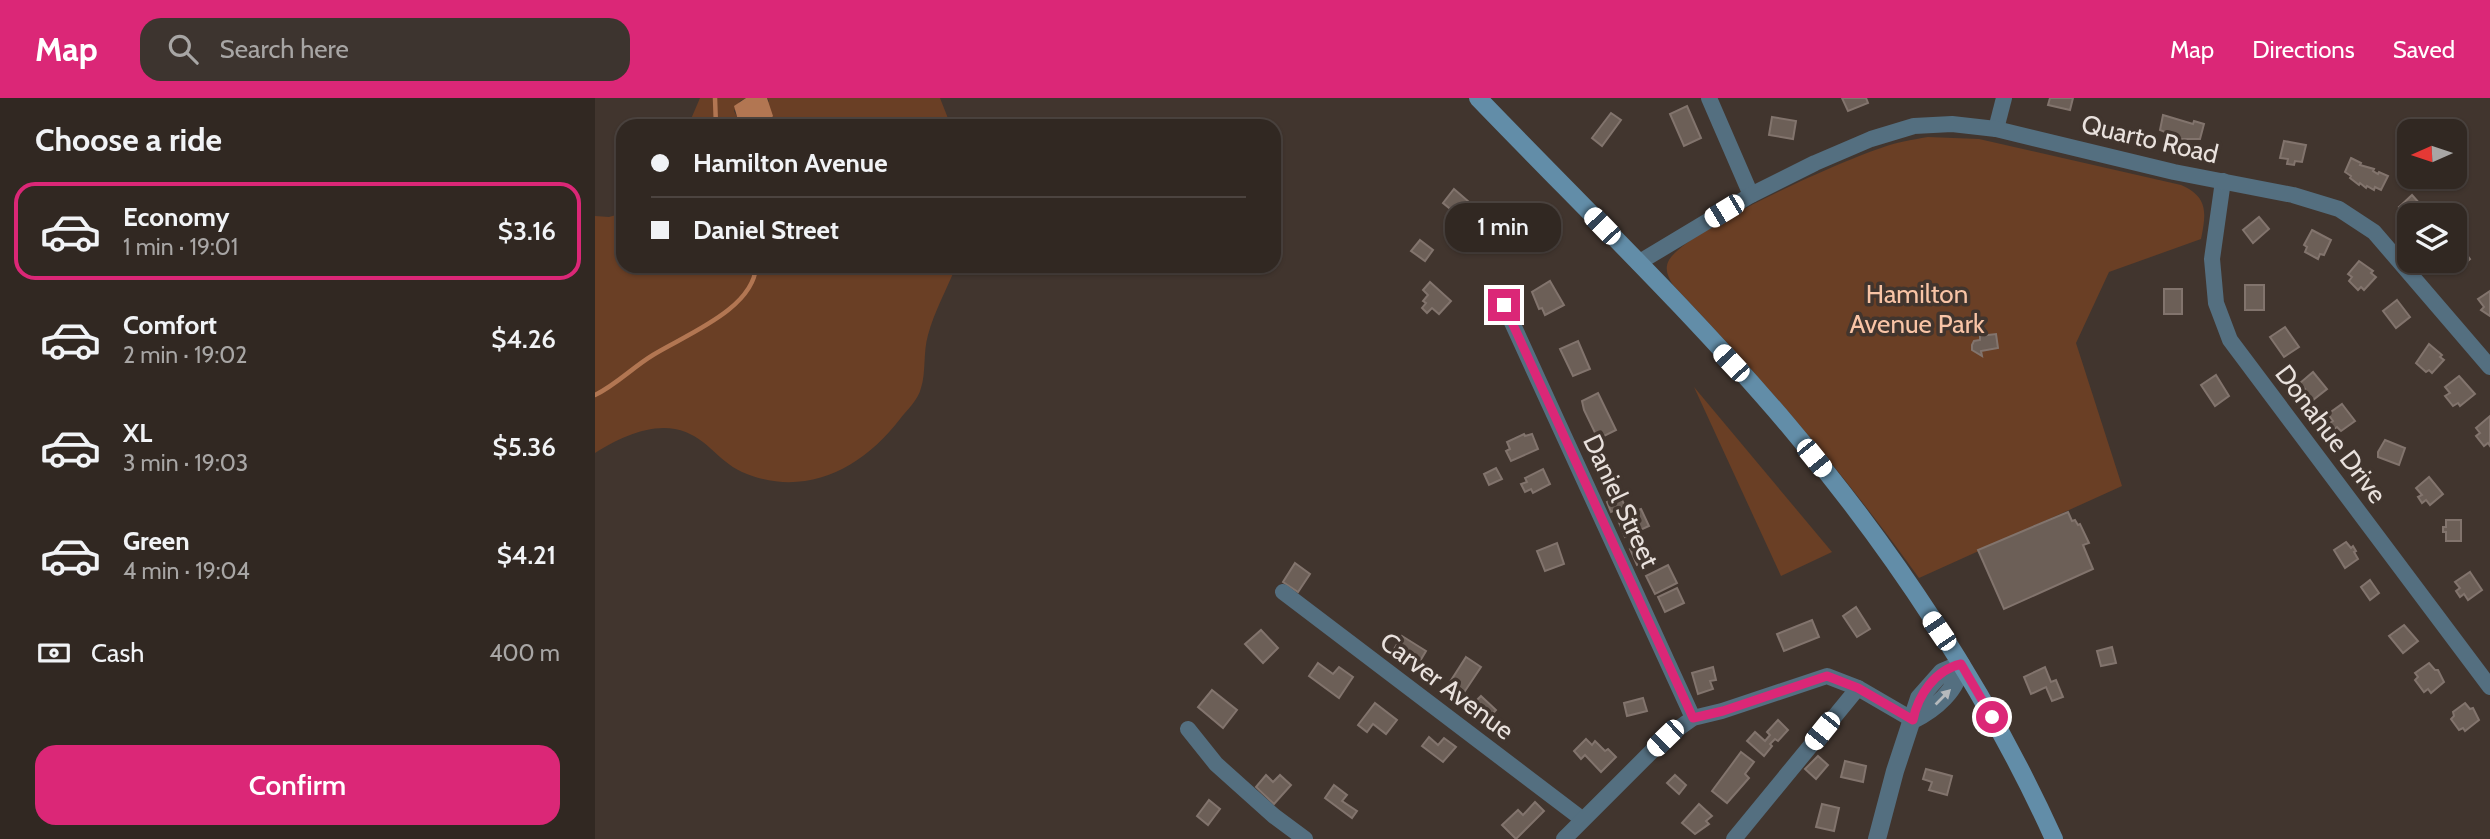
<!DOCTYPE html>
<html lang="en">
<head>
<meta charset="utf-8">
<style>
	:root { --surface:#312822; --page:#3d342f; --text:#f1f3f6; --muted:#a8a6a5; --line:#4c4440; --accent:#db2777 }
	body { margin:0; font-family:Cabin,sans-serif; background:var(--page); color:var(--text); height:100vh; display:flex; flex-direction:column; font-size:26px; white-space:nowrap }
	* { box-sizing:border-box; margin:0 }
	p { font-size:23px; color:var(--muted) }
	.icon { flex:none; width:38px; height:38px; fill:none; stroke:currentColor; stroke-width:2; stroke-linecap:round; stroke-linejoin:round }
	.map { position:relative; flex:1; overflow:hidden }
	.details { display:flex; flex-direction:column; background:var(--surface); width:595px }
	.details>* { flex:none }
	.hud { position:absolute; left:21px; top:21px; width:665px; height:154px; border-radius:21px; box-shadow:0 2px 5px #0004,0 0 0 2px var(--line); display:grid; align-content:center; height:154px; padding:0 35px; background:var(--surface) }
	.needle { width:46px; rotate:267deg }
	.tools { position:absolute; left:1802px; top:21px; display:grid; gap:14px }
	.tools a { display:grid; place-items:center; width:70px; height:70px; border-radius:14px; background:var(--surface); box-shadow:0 2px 5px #0004,0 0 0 2px var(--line); font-size:35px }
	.end { position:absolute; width:32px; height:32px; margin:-16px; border:9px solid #db2777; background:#fff; box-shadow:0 0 0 4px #fff }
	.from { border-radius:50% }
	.bubble { position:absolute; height:49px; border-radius:21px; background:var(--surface); box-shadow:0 2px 5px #0004,0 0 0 2px var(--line); font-size:23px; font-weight:600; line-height:49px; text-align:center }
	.car { position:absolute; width:21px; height:42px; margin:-21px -10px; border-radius:9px; box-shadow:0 0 5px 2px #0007; background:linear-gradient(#fff 24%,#345 0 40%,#fff 0 76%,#345 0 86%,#fff 0) }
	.hud b { display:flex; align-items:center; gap:24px; height:66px; font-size:26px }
	.hud b+b { border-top:2px solid var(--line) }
	.hud i { width:18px; height:18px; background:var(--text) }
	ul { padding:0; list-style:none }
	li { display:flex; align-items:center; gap:21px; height:98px; margin:0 14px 10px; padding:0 21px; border:4px solid transparent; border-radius:21px }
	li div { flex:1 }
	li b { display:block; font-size:26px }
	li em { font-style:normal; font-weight:600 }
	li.current { border-color:var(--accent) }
	li>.icon { width:63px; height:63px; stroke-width:1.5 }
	h2 { padding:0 35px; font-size:32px; line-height:84px }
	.pay { display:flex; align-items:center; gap:18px; height:77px; padding:0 35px; font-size:26px }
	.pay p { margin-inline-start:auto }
	.action { display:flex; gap:14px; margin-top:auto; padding:14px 35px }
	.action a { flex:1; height:80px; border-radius:21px; background:var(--accent); color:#fff; font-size:28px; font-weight:600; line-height:80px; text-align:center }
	header { display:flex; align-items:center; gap:42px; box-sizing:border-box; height:98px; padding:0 35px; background:var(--accent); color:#fff }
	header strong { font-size:33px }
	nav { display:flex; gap:38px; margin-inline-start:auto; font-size:24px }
	.search { width:490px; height:63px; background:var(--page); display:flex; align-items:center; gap:18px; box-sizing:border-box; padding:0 24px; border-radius:21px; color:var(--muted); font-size:26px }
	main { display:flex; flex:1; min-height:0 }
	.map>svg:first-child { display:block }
	.green { fill:#6a3f25 }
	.water { fill:#b27652 }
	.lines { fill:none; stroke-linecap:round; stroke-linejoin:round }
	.stream { stroke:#b27652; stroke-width:4.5 }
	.building { fill:#6c5f57; stroke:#82746d; stroke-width:2 }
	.minor { stroke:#546f80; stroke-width:16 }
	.tertiary { stroke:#546f80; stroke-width:18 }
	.secondary { stroke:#628da8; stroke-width:18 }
	.oneway { fill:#b5b9bc }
	.route { stroke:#db2777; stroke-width:9 }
	.labels { text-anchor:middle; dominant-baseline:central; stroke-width:7; stroke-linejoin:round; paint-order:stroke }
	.street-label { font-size:26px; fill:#e9e1dd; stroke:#41352e }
	.park-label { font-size:26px; fill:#f8c4a6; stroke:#41352e }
</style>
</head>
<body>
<header>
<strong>Map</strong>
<div class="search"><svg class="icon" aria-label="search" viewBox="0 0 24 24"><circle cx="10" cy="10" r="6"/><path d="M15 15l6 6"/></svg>Search here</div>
<nav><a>Map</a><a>Directions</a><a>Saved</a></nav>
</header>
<main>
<section class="details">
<h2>Choose a ride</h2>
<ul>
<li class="current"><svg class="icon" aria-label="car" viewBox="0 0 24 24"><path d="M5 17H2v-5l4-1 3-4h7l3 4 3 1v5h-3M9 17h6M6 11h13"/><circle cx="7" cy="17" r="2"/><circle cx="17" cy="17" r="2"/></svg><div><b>Economy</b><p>1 min · 19:01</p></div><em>$3.16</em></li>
<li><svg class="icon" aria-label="car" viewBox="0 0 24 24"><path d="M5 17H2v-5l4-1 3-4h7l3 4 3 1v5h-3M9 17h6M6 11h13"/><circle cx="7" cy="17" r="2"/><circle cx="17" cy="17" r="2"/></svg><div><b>Comfort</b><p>2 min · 19:02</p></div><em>$4.26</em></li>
<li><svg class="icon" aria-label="car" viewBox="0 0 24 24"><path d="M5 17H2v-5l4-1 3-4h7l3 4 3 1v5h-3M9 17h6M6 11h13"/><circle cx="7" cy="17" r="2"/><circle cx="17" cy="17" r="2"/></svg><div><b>XL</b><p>3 min · 19:03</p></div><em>$5.36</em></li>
<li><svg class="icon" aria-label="car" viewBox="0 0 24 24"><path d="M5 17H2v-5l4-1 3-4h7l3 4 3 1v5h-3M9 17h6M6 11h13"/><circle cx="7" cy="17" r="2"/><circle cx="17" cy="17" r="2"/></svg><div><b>Green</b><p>4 min · 19:04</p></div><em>$4.21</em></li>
</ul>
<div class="pay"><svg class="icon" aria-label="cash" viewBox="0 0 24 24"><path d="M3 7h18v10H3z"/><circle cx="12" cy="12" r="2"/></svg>Cash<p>400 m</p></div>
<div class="action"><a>Confirm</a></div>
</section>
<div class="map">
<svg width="1895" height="741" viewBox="0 0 1895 741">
	<rect width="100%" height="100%" fill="#41352e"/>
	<g class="green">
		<polygon points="105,0 151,0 145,3 139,13 144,22 151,26 174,3 172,0 345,0 356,28 93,28"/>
		<path d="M1333,39L1384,41L1586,87C1614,99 1611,116 1606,141L1514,174L1481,245L1527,388L1324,480C1248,374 1168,281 1078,187C1073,179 1069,171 1074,162C1093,131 1246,63 1286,50C1301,44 1316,42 1333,39Z"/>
		<path d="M28,115V168H361C352,191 339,214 333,237C328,254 331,275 326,290C323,302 312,312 305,321C267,371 209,401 147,374C121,362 111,337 80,331C53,326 22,341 0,355V118L14,119Z"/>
		<polygon points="1099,289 1237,454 1186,478"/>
	</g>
	<path class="water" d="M151,0H172L178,18C169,30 156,29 143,22L139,8Z"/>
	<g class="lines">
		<g class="stream">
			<polyline points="120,0 121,28"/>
			<path d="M0,297C21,287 38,269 58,257C90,237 159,211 161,168"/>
		</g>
	</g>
	<g class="building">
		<polygon points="1247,0 1271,0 1273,5 1253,13"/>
		<polygon points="1455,0 1478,0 1475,12 1453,7"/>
		<polygon points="1092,8 1106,40 1089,48 1075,16"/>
		<polygon points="1016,15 1026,22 1007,48 997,40"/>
		<polygon points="1568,17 1598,26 1599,23 1609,26 1605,41 1579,41 1579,38 1565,32"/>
		<polygon points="1177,19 1201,23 1198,41 1174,37"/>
		<polygon points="1689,43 1711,47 1707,64 1700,63 1699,67 1692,66 1693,61 1685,60"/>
		<polygon points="1756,60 1766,65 1765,67 1779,71 1778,73 1783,76 1784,74 1793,78 1786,92 1780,89 1779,92 1772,88 1771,90 1765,85 1764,87 1755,80 1756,78 1750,74"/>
		<polygon points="859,91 881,110 870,123 848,105"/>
		<polygon points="1817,97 1833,115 1831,117 1815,117 1812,123 1808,119 1811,116 1804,109"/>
		<polygon points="1664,119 1674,131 1658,145 1648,132"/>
		<polygon points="1717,132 1736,142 1729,157 1725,156 1723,161 1710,154 1712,149 1709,147"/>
		<polygon points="825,142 838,152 830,163 816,153"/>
		<polygon points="1862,144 1875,161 1862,172 1857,167 1855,169 1852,165 1860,163"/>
		<polygon points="1764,163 1778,173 1776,175 1781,179 1769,192 1766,189 1763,192 1754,183 1757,179 1753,176"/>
		<polygon points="955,183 969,207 950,217 947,210 944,211 937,194"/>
		<polygon points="835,184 856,203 844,216 837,210 832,215 827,210 831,205 828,203 833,197 828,192"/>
		<rect x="1650" y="187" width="19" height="25"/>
		<rect x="1569" y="191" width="18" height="25"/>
		<polygon points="1895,193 1895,218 1886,212 1889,209 1883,201"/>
		<polygon points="1802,202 1815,219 1801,230 1788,213"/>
		<polygon points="1690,229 1704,249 1689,259 1675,239"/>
		<polygon points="1401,236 1403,250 1386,253 1387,258 1377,252 1377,247 1379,243 1385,242 1385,238"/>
		<polygon points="983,243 995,271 978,278 965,251"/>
		<polygon points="1834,246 1847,257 1845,259 1849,262 1837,275 1834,272 1831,274 1821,265"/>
		<polygon points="1718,274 1732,291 1718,302 1714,297 1712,299 1707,294 1710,291 1705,285"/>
		<polygon points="1621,277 1634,298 1620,308 1606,287"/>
		<polygon points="1864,278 1880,296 1865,308 1863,305 1858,308 1850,298 1855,295 1850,289"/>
		<polygon points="1003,295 1021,332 1003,341 989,312 987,303"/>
		<polygon points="1747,306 1760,323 1746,333 1742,329 1739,331 1735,325 1738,323 1733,316"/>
		<polygon points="1895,318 1895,348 1893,345 1889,348 1881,338 1885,335 1881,330"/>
		<polygon points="929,336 930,338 937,336 943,351 916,363 911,353 915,351 912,344"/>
		<polygon points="1790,342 1810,350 1804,367 1783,359 1783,354"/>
		<polygon points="901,370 907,381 894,387 889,376"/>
		<polygon points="948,371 955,386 938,395 936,391 930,394 926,386 932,384 930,380"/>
		<polygon points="1834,379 1848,396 1835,407 1831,402 1827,405 1823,399 1827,397 1821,390"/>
		<polygon points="1025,398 1030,408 1016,414 1012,404"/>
		<polygon points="1046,411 1054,428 1030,439 1023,422 1033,418 1032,416"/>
		<polygon points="1473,414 1477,423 1480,422 1483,427 1485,426 1494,445 1488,447 1498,471 1409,511 1383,452"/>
		<polygon points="1851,422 1866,422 1866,443 1851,443 1851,434 1848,434 1848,429 1851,429"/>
		<polygon points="1751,444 1756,450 1758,448 1761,453 1759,454 1763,461 1750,470 1739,452"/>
		<polygon points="962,445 969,466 950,473 942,453"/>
		<polygon points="1047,445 1055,461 1042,467 1035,451"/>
		<polygon points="700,465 715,476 703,494 688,484"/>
		<polygon points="1073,467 1082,485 1060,496 1051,478"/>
		<polygon points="1875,474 1887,492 1873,502 1869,496 1865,499 1861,493 1865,490 1860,484"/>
		<polygon points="1775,482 1784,495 1775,502 1766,489"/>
		<polygon points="1082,490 1089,505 1070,514 1063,499"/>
		<polygon points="1261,509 1275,531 1262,539 1248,518"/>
		<polygon points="1217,522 1224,539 1189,553 1182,536"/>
		<polygon points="1809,527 1823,543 1808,555 1794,538"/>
		<polygon points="666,532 683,550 668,565 650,546"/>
		<polygon points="807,538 831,553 822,568 798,553"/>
		<polygon points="1517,549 1521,565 1506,568 1502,553"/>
		<polygon points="871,559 886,569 870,593 855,584"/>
		<polygon points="723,565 738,576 744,569 758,579 744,600 714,578"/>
		<polygon points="1834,565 1840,572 1843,572 1849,584 1836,595 1833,591 1829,594 1820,582 1823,579 1820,575"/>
		<polygon points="1118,569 1121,582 1115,583 1118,591 1103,596 1097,575"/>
		<polygon points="1450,569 1456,584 1461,582 1468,599 1457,603 1451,589 1436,596 1429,579"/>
		<polygon points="617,592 642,612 628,630 603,609"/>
		<polygon points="886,598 901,612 889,625 873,611"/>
		<polygon points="1048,600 1052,613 1032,618 1029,605"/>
		<polygon points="780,605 802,622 791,636 778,626 772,634 763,627"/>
		<polygon points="1870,605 1875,611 1878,610 1884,622 1870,633 1868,630 1864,632 1856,621 1859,618 1858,614"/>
		<polygon points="1183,622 1193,632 1183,643 1180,641 1175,646 1177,648 1169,658 1152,643 1160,634 1170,643 1175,637 1172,634"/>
		<polygon points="834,639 843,647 849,640 861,649 848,664 827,648"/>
		<polygon points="991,641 997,647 1000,643 1010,653 1013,651 1021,659 1006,674 990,657 986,661 979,653"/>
		<polygon points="1146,654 1159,664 1150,676 1154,680 1132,705 1117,693"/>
		<polygon points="1223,658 1233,667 1221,681 1210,671"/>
		<polygon points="1250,663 1271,668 1268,684 1246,679"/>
		<polygon points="1331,671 1357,678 1352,697 1334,692 1337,684 1328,681"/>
		<polygon points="671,677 678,684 685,677 696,687 679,706 661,689"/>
		<polygon points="1080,677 1091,687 1084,696 1072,685"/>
		<polygon points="739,687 752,697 747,703 762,713 757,720 730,700"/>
		<polygon points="614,702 625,711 613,727 602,718"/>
		<polygon points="940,704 949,713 921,741 907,727 923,712 928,717"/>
		<polygon points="1104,706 1117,718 1111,723 1114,726 1100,736 1087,725"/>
		<polygon points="1227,706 1244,710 1239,733 1221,729"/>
	</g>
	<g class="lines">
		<g class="minor">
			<polyline points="1114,0 1156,97"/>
			<polyline points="1401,31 1409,0"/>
			<polyline points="1628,83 1617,161 1621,205 1635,242 1895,589"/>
			<polyline points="1043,165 1156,97 1220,65 1276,41 1319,28 1357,26 1401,31 1579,74 1698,97 1744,111 1779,134 1895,269"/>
			<polyline points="909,207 1098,620"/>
			<polyline points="688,494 987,721"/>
			<polyline points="593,631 621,666 679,718 710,741"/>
			<polyline points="969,741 1070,640 1098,620 1127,613 1232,578 1263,590 1318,622"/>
			<polyline points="1139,741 1263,590"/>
		</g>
		<path class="tertiary" d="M1282,741L1300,673L1324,600L1347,574L1366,566C1363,592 1340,611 1318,622"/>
		<path class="secondary" d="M883,0C987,108 1096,213 1193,327C1298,451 1392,593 1459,741"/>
	</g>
	<defs><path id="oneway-solid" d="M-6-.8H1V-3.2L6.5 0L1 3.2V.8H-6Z" transform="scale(1.75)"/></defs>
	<use class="oneway" href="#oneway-solid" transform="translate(1348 599) rotate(-45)"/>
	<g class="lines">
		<path class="route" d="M909,207L1098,620L1128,613L1232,578L1263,590L1318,622C1323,597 1340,572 1366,566L1397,619"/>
	</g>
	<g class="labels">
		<g class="street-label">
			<text transform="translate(1555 41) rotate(13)">Quarto Road</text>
			<text transform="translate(1736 336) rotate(53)">Donahue Drive</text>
			<text transform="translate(1026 403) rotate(65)">Daniel Street</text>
			<text transform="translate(852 588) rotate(37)">Carver Avenue</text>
		</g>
		<g class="park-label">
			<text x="1322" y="196">Hamilton<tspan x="1322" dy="30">Avenue Park</tspan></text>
		</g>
	</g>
</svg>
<div class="tools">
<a><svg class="needle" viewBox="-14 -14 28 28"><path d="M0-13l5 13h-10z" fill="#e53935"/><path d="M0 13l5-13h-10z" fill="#a8a6a5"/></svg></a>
<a><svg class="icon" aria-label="layers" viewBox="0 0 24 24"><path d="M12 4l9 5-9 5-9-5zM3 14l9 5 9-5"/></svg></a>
</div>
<i class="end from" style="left:1397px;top:619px"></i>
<i class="end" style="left:909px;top:207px"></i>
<div class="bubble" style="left:850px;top:105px;width:116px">1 min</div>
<i class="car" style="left:1129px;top:113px;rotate:239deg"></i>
<i class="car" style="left:1007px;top:128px;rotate:316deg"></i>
<i class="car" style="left:1136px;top:265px;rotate:317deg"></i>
<i class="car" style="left:1219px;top:360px;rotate:141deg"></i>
<i class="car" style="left:1344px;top:533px;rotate:326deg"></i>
<i class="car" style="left:1227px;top:633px;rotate:219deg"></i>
<i class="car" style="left:1070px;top:640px;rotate:226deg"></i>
<div class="hud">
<b><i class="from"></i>Hamilton Avenue</b>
<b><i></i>Daniel Street</b>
</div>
</div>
</main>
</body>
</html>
